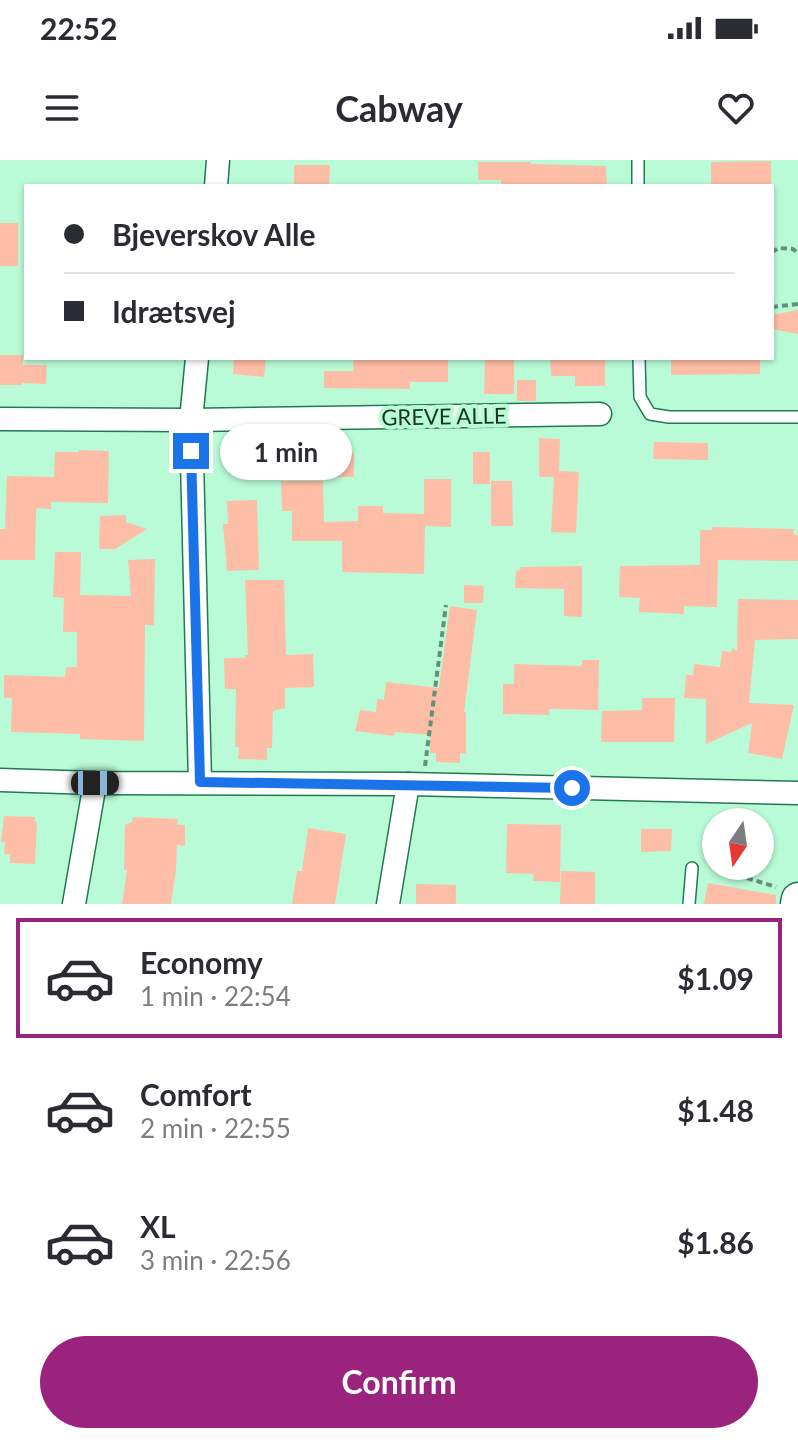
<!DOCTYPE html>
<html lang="en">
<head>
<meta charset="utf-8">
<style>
	:root { --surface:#fff; --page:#f7f7f7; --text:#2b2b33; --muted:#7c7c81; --line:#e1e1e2; --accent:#9a237d }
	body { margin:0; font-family:Lato,sans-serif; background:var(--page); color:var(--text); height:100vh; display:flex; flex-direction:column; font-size:30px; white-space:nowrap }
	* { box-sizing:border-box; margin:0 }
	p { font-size:26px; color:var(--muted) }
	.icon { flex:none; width:44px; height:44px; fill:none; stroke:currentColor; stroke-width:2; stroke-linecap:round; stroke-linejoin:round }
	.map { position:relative; height:744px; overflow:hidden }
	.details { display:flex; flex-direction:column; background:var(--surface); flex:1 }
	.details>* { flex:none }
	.hud { position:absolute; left:24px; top:24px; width:750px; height:176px; border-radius:0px; box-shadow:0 2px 6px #0004; display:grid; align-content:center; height:176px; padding:0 40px; background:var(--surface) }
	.needle { width:52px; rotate:193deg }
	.fabs { position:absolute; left:702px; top:648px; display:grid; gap:16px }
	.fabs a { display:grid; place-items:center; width:72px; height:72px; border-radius:50%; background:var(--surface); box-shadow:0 2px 6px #0004; font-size:40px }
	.end { position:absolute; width:36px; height:36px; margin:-18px; border:10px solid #1a73e8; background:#fff; box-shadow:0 0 0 4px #fff }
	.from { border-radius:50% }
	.bubble { position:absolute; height:56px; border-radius:28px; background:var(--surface); box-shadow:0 2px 6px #0004; font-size:26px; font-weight:700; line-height:56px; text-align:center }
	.car { position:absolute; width:24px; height:48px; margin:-24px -12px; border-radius:10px; box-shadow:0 0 6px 2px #0007; background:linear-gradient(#222 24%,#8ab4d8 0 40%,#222 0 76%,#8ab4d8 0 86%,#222 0) }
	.hud b { display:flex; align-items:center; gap:28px; height:76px; font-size:30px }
	.hud b+b { border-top:2px solid var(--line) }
	.hud i { width:20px; height:20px; background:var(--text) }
	ul { padding:14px 0 0; list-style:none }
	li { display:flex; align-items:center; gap:24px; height:120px; margin:0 16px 12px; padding:0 24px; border:4px solid transparent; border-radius:0px }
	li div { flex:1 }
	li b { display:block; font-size:30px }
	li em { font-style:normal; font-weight:700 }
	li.on { border-color:var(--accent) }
	li>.icon { width:72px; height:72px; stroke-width:1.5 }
	.button { display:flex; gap:16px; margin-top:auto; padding:16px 40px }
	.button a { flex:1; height:92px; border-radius:48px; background:var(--accent); color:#fff; font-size:32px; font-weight:700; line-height:92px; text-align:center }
	.status { display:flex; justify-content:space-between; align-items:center; height:56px; padding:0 40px; background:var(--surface); direction:ltr }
	.status svg { height:22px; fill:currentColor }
	header { display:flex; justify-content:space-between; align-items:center; height:104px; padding:0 40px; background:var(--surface); font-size:36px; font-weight:700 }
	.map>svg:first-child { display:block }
	.building { fill:#febda6 }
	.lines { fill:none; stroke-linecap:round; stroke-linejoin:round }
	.lane-casing { stroke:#217953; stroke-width:14 }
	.street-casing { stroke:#217953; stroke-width:25 }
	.secondary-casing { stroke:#217953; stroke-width:35 }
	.path { stroke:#619278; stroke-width:4; stroke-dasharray:6 4; stroke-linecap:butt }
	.lane { stroke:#fff; stroke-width:11 }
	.street { stroke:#fff; stroke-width:22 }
	.secondary { stroke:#fff; stroke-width:32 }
	.route { stroke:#1a73e8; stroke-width:10 }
	.labels { text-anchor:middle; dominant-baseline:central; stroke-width:8; stroke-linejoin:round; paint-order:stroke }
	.street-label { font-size:22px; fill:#133625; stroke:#bafbd7 }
</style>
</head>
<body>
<div class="status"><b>22:52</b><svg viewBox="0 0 49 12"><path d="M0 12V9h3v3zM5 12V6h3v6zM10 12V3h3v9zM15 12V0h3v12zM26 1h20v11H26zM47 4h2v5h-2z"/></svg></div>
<header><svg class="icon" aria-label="menu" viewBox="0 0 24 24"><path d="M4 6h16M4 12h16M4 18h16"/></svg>Cabway<svg class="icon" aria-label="heart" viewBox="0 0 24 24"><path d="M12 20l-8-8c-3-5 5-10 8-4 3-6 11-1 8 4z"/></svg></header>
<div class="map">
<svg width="798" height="744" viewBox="0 0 798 744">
	<rect width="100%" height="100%" fill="#bafbd7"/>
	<g class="building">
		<polygon points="771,1 771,26 711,26 711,2"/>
		<polygon points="478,2 531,2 531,4 606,6 607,26 501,26 501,20 478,20"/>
		<polygon points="294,5 330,5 329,26 294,26"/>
		<rect x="0" y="63" width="18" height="43"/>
		<polygon points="798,150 798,174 772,169 772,155"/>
		<polygon points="0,195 23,195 23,205 47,205 46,224 22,223 22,225 0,225"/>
		<polygon points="234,198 266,198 264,217 233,214"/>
		<polygon points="354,198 448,198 448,222 410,222 410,229 324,228 324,211 353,211"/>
		<polygon points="485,198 514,198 514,234 484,234"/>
		<polygon points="550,198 605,198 605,226 575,226 575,216 551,216"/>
		<polygon points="671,198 760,198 760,214 671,215"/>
		<rect x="517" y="220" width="19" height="21"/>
		<polygon points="539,278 560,279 559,311 579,312 576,373 551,372 554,317 539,317"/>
		<polygon points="654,282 708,283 708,300 653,299"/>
		<polygon points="79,290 109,291 108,343 51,342 51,349 37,348 36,352 35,400 0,400 0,369 5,369 7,316 54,317 55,292 79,292"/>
		<polygon points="315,291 354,293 354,317 315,317"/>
		<rect x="473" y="292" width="17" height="32"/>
		<polygon points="424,319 451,319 451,367 425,366 424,414 342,412 342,381 292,381 292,351 282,351 281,321 323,321 324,362 358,361 358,346 383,346 383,353 424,354"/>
		<polygon points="491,321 512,321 513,366 491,366"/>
		<polygon points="257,340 259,410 227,411 223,364 228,364 227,341"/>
		<polygon points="126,355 126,362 147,369 115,389 99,389 100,356"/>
		<polygon points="712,367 794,369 793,374 798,375 798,401 718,400 717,447 684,446 684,454 639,452 640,438 619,437 620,406 700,405 700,370 712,370"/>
		<polygon points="55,392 81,392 80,435 131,436 128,400 155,399 154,465 145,465 144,581 80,579 80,574 11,572 12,538 4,538 4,515 65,517 66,507 77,507 77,472 63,472 64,438 53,437"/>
		<polygon points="582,406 582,457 564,456 564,429 515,428 516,411 520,410 520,407"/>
		<polygon points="245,420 284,420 286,495 313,494 314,527 285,528 285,548 273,551 272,588 267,588 267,600 238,599 239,587 235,587 236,529 225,529 224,498 245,498 245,495 248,495"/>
		<polygon points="464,425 484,426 483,443 464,443"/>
		<polygon points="738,439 798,440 798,479 755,480 749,543 794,545 782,599 748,593 752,563 706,584 706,539 684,538 686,515 693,515 694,504 720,507 722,491 731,492 732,489 737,490"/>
		<polygon points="450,446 477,450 464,552 466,552 466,594 460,593 460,603 436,602 436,593 430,593 430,575 395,572 394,576 355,571 360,550 376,552 377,539 384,540 386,522 439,528"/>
		<polygon points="582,500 599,500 598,550 549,549 549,555 503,554 503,524 514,524 514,504 582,506"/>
		<polygon points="642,538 675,538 674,582 601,582 602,551 642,550"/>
		<polygon points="4,656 35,657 35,662 37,662 35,704 10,703 10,694 4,694 5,682 1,682"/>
		<polygon points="133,657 178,659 177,665 185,665 185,686 177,685 176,710 171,744 122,744 127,710 124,710 125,665 132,662"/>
		<polygon points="507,664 561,665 560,722 533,721 534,714 506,713"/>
		<polygon points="308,668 346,674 335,744 292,744 297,711 302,711"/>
		<polygon points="641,669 672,669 671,691 641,692"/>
		<polygon points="561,711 595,712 595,744 560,744"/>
		<polygon points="708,723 776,735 776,744 704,744"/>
		<polygon points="416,724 456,725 456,744 416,744"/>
	</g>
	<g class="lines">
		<g class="lane-casing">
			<g id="lane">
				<polyline points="638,0 638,26"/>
				<polyline points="639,198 640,237 650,254 669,257 798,257"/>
				<polyline points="689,744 692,708"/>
			</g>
		</g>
		<g class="street-casing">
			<g id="street">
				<polyline points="216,26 218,0"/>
				<polyline points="197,198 191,260 200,622"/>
				<polyline points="0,259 191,260 600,254"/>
				<polyline points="0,620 95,623 408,624 798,633"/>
				<polyline points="74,744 95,623"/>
				<polyline points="388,744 408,624"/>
			</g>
		</g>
		<g class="secondary-casing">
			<polyline id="secondary" points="797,744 798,739"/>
		</g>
		<g class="path">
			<polyline points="772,92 779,88 793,89 798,93"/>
			<polyline points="772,147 798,144"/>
			<polyline points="425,606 446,445"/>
			<polyline points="747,718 776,727"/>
		</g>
		<use href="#lane" class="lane"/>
		<use href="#street" class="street"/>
		<use href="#secondary" class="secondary"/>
	</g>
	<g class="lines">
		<polyline class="route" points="191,291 200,622 572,628"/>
	</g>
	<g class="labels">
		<g class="street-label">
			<text transform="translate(444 256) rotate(-1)">GREVE ALLE</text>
		</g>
	</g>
</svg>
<div class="fabs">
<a><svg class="needle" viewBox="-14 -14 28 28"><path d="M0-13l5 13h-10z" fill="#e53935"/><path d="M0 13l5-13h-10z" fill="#7c7c81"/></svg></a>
</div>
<i class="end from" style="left:572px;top:628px"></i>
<i class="end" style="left:191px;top:291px"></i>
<div class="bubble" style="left:220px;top:264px;width:132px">1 min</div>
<i class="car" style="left:95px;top:623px;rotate:90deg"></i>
<div class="hud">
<b><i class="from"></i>Bjeverskov Alle</b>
<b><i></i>Idrætsvej</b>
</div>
</div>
<section class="details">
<ul>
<li class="on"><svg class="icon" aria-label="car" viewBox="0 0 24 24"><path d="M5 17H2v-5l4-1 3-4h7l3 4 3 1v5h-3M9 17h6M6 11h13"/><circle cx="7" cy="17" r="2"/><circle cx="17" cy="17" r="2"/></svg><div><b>Economy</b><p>1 min · 22:54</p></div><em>$1.09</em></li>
<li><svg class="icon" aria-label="car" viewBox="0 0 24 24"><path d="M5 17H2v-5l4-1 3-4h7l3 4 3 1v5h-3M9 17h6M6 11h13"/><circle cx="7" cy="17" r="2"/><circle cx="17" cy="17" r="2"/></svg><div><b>Comfort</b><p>2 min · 22:55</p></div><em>$1.48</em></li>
<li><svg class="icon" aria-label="car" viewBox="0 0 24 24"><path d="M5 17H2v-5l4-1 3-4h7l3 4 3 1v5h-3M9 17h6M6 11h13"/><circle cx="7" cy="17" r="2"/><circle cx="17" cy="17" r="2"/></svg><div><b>XL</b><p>3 min · 22:56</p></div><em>$1.86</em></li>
</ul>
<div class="button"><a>Confirm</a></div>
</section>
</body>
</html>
